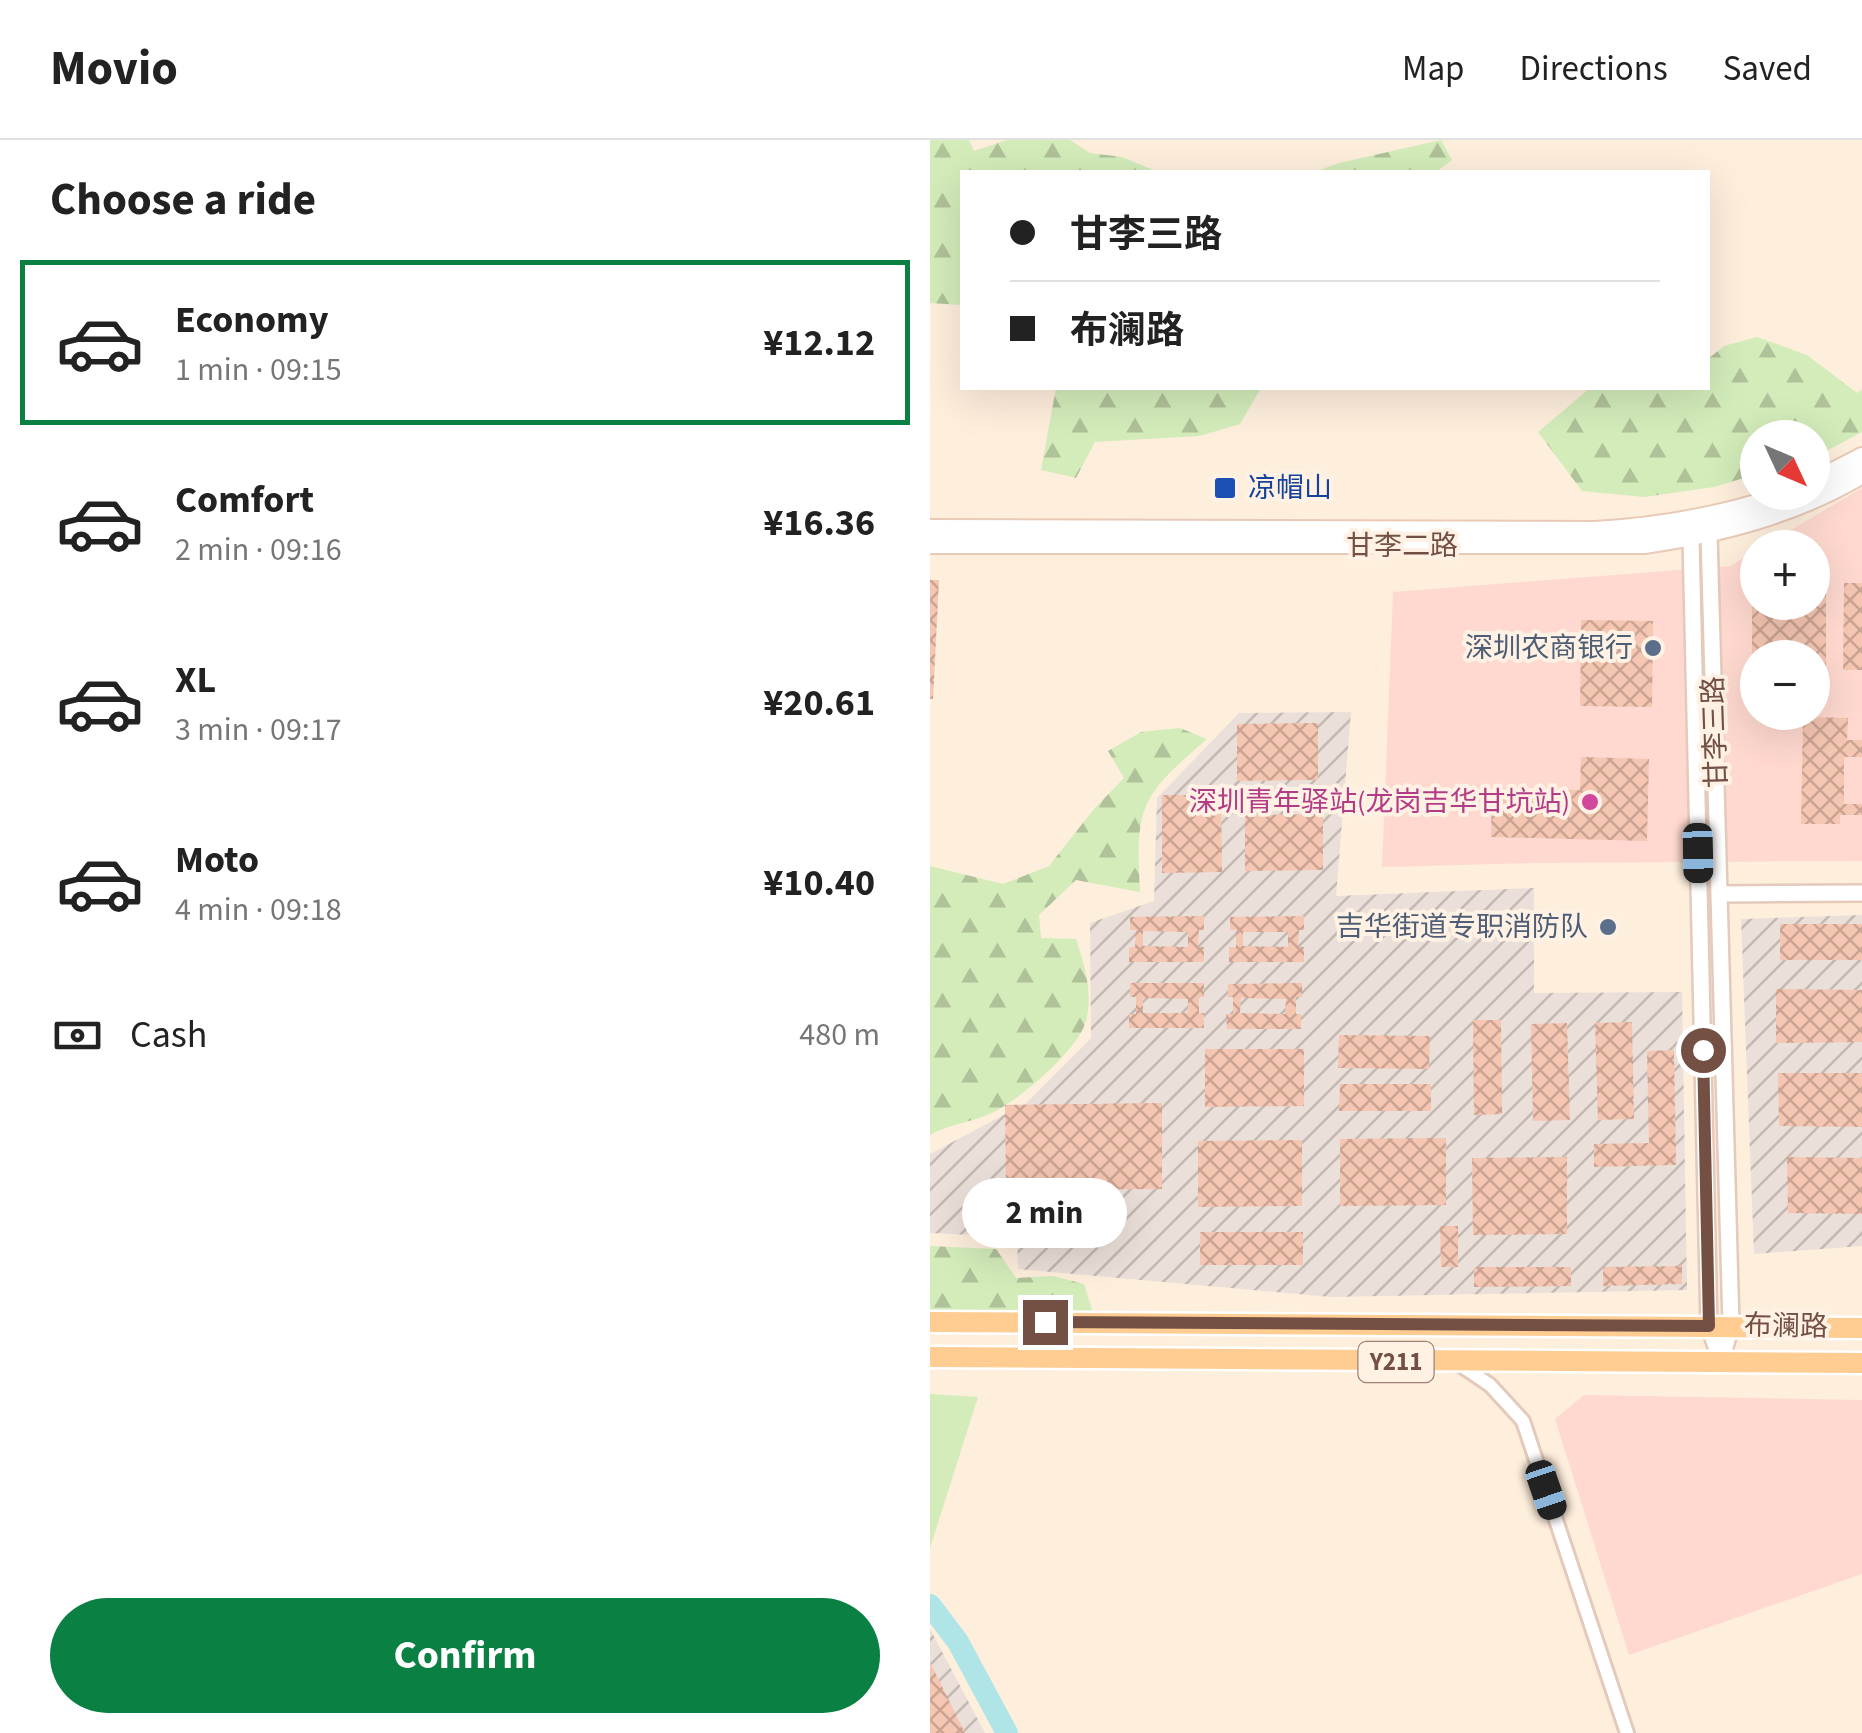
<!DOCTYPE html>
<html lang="en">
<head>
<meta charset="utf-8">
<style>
	:root { --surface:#fff; --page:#f6f6f6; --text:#222; --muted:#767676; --line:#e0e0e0; --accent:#0b8043 }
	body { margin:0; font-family:"Source Sans 3","Noto Sans SC",sans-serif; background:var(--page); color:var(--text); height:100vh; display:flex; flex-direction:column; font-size:38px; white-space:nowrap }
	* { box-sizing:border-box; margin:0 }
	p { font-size:32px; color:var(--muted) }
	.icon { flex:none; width:55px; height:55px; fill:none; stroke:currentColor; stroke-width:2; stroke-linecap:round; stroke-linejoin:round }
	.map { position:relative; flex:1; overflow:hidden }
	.drawer { display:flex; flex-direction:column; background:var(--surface); width:930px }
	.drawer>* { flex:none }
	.hud { position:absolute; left:30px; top:30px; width:750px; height:220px; border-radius:0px; box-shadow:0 10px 40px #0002; display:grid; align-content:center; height:220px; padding:0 50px; background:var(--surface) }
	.needle { width:65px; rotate:134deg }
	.tools { position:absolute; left:810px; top:280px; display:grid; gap:20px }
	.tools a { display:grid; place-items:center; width:90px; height:90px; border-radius:50%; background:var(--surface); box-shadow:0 10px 40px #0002; font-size:50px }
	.end { position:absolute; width:45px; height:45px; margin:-22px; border:12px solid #745044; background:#fff; box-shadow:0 0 0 5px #fff }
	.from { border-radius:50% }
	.bubble { position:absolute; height:70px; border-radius:35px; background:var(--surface); box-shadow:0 10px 40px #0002; font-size:32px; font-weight:700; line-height:70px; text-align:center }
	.car { position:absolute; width:30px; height:60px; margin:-30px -15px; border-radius:12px; box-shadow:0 0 8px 2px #0007; background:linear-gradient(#222 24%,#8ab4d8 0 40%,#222 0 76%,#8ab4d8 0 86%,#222 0) }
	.hud b { display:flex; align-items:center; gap:35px; height:95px; font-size:38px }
	.hud b+b { border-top:2px solid var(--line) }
	.hud i { width:25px; height:25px; background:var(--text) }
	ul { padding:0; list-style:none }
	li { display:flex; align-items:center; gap:30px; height:165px; margin:0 20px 15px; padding:0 30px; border:5px solid transparent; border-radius:0px }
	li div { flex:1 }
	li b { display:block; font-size:38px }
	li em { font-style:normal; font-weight:700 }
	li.on { border-color:var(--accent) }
	li>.icon { width:90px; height:90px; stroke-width:1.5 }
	h2 { padding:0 50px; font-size:45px; line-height:120px }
	.pay { display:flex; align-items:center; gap:25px; height:110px; padding:0 50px; font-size:38px }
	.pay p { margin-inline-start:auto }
	.cta { display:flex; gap:20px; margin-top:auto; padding:20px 50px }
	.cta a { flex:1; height:115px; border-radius:60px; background:var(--accent); color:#fff; font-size:40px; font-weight:700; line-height:115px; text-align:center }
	header { display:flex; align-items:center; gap:60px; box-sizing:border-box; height:140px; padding:0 50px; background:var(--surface); border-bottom:2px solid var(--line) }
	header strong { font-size:48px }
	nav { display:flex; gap:55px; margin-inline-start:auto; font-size:35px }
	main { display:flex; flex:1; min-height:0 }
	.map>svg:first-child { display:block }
	.commercial { fill:#ffd9cf; fill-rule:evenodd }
	.industrial { fill:url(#industrial-furrows) }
	.forest { fill:url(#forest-firs) }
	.green { fill:#d3ecba }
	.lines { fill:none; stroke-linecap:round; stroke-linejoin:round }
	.river { stroke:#b0e5e8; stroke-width:22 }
	.building { fill:url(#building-cross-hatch); fill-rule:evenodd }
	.minor-casing { stroke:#e4cabb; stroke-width:18 }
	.tertiary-casing { stroke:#e4cabb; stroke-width:20 }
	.secondary-casing { stroke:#e9cab7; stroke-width:22 }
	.primary-casing { stroke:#fff; stroke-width:25 }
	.minor { stroke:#fff; stroke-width:12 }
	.tertiary { stroke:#fff; stroke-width:15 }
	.secondary { stroke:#fff; stroke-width:18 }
	.primary { stroke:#ffcc92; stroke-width:20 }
	.route { stroke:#745044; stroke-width:12 }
	.transit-dot { fill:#1a4fb4; stroke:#fff2e4; stroke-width:4 }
	.service-dot { fill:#5c6f8a; stroke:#fff2e4; stroke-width:4 }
	.hotel-dot { fill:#d1479c; stroke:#fff2e4; stroke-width:4 }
	.labels { text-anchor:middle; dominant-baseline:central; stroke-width:8; stroke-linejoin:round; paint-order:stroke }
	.shield { fill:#fff2e4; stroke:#9e8174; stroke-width:2.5 }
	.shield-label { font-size:25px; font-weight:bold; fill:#745044 }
	.transit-label { font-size:28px; fill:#164399; stroke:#fff2e4; text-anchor:start }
	.street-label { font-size:28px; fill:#745044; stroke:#fff2e4 }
	.service-label { font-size:28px; fill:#4e5e75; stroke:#fff2e4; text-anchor:end }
	.hotel-label { font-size:28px; fill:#b23c85; stroke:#fff2e4; text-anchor:end }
</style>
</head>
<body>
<header>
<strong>Movio</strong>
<nav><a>Map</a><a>Directions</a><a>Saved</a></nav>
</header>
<main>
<section class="drawer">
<h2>Choose a ride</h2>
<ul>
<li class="on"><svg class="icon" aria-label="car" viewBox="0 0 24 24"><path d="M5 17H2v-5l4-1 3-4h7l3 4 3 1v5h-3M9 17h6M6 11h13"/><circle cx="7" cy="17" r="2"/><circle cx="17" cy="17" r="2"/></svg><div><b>Economy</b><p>1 min · 09:15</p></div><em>¥12.12</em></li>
<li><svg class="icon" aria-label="car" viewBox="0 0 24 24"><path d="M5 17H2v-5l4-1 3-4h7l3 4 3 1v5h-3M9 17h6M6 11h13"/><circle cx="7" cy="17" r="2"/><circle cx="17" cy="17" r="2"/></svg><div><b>Comfort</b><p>2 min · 09:16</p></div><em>¥16.36</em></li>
<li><svg class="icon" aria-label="car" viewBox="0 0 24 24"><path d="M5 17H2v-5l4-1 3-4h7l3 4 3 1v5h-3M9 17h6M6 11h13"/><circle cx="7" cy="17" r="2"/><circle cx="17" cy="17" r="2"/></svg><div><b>XL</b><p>3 min · 09:17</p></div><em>¥20.61</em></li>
<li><svg class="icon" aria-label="car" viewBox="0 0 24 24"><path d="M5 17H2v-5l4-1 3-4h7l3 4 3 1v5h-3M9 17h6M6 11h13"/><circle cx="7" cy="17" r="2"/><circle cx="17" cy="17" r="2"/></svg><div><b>Moto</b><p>4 min · 09:18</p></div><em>¥10.40</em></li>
</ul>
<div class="pay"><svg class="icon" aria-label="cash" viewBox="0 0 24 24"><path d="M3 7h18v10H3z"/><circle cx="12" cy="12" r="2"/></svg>Cash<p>480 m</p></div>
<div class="cta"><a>Confirm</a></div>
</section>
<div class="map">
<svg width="932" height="1593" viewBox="0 0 932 1593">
	<defs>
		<pattern id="industrial-furrows" width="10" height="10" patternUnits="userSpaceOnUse" patternTransform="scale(2.5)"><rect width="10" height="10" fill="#ebe0d9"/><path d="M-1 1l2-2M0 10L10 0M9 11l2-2" fill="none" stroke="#c3b8b2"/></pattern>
		<pattern id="forest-firs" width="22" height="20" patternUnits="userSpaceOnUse" patternTransform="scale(2.5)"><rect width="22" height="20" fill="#d3ecba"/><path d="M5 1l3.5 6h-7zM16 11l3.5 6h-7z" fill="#b0c299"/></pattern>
		<pattern id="building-cross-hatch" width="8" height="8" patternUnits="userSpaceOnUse" patternTransform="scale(2.5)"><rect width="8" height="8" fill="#f5c6b2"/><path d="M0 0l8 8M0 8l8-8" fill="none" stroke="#cba392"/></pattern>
	</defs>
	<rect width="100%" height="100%" fill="#feeedc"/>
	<g class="commercial">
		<path d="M932,348V721L605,723L452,727L463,452L800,426L827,410L828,462H882V408L832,407ZM828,518H882V572H828Z"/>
		<polygon points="654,1255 932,1260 932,1434 699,1515 625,1279"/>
	</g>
	<g class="industrial">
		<polygon points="421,572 406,756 604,748 604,853 752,852 757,1150 401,1157 88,1129 87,1097 0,1093 0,1014 96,963 161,898 160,783 224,761 227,658 309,573"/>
		<polygon points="932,775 932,1106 824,1114 811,779"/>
		<polygon points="0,1489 55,1593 0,1593"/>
	</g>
	<g class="forest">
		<polygon points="0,0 39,0 44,11 77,0 140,0 160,13 192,17 228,32 32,32 32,165 0,163"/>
		<polygon points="511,0 522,20 506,32 384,32 409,23"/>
		<polygon points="827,197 877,215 927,253 932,249 932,292 883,318 882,298 828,298 827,334 784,347 714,357 652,351 608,292 660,248 778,248 778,219 794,206"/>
		<polygon points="126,248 331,248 310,284 269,296 165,302 146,338 111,330"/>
		<path d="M250,588L277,599C211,656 205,665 210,752L146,740L109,775L111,798L146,799C155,827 164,855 155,884C146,911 91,958 66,971C45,982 21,983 0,995V726L73,744L119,726L164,669L194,638L178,611L211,592Z"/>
		<polygon points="0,1106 66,1109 86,1138 123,1136 154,1144 164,1176 0,1175"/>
	</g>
	<polygon class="green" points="0,1254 48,1257 0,1408"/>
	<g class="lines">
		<polyline class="river" points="0,1465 28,1502 77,1593"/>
	</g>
	<g class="building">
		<polygon points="0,440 9,440 3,559 0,559"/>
		<polygon points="822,443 828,443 828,462 882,462 882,443 896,443 896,530 882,530 882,518 828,518 828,530 822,530"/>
		<polygon points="914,443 932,443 932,530 913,530"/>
		<polygon points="651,480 723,481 722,567 650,566"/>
		<polygon points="873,577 918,578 917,600 932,600 932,617 914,617 914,664 932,664 932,675 910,675 910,684 871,684"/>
		<polygon points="388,583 388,640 307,641 307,584"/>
		<polygon points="651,617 719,619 717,701 561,697 562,648 650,650"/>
		<polygon points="232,655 291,655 292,732 232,733"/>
		<polygon points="393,674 393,730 315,731 315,675"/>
		<path d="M274,776V790H269L268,807H274V822H199V807H205L206,790H200V777ZM213,791L258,792V807L213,806Z"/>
		<path d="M374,776V790H369L368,807H374V822H299V807H306V790H300V777ZM313,792H358V807L313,806Z"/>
		<rect x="850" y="784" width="82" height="36"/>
		<path d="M200,843H274V857H269V873H274V888H199V874H206V857H200ZM213,858L258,859V873H213Z"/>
		<path d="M372,843V857H366V874H371V889H297L296,874H303V857H298V844ZM311,858L356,859L355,874L310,873Z"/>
		<polygon points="846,849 932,850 932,902 846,903"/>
		<polygon points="543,880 571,880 572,974 544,975"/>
		<polygon points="702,882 704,979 668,980 665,883"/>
		<polygon points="637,883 640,980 603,981 601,884"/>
		<polygon points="409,895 500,896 499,929 408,928"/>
		<polygon points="275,909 374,909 374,966 275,967"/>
		<polygon points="744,910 746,1025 664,1027 664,1004 719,1003 717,911"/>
		<polygon points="848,933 932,933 932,987 849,986"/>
		<polygon points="410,944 501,944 501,971 409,971"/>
		<polygon points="232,963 232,1049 76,1050 75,965"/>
		<polygon points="516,998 516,1065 410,1066 410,999"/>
		<polygon points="372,1000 372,1066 268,1067 268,1001"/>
		<polygon points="637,1017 637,1094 543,1095 542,1018"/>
		<polygon points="857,1017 932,1018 932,1074 858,1073"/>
		<polygon points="510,1086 528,1086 528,1127 511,1127"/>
		<rect x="270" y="1092" width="103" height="33"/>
		<polygon points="752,1126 752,1144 673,1146 673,1127"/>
		<polygon points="544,1127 641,1127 641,1146 544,1147"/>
		<polygon points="0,1522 35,1593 0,1593"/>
	</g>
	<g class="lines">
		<g class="minor-casing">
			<polyline id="minor" points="526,1222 560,1245 593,1281 697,1593"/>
		</g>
		<g class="tertiary-casing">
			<g id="tertiary">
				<polygon points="769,381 779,394 801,1185 791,1222 779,1186 761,398"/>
				<polyline points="792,754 932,753"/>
			</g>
		</g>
		<g class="secondary-casing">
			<g id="secondary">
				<polyline points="882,343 932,317"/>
				<path d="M0,389L665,391C734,387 797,376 863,352"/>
				<path d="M0,404H714C790,393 865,374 932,334"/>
			</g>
		</g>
		<g class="primary-casing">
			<g id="primary">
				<polyline points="0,1182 932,1188"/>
				<polyline points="0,1217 932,1223"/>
			</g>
		</g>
		<use href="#minor" class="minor"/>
		<use href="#tertiary" class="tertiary"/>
		<use href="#secondary" class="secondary"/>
		<use href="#primary" class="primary"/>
	</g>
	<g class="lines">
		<polyline class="route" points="115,1182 779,1186 773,910"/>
	</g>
	<rect class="transit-dot" x="283" y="336" width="24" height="24" rx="5"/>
	<g class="service-dot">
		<circle cx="723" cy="508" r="10"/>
		<circle cx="678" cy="787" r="10"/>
	</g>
	<circle class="hotel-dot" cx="660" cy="662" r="10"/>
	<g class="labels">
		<rect class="shield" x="428.5" y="1202" width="75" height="40" rx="8"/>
		<g class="shield-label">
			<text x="466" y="1222">Y211</text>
		</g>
		<g class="transit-label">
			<text x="318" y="348">凉帽山</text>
		</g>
		<g class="street-label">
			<text x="472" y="406">甘李二路</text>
			<text transform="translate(785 592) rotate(-92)">甘李三路</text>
			<text transform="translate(856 1186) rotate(1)">布澜路</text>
		</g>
		<g class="service-label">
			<text x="703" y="508">深圳农商银行</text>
			<text x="658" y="787">吉华街道专职消防队</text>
		</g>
		<g class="hotel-label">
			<text x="640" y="662">深圳青年驿站(龙岗吉华甘坑站)</text>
		</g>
	</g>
</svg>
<div class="tools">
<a><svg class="needle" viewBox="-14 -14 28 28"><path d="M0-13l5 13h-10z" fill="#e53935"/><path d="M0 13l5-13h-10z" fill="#767676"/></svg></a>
<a>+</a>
<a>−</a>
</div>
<i class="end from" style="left:773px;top:910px"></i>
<i class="end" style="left:115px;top:1182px"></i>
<div class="bubble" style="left:32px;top:1038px;width:165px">2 min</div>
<i class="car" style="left:768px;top:713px;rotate:179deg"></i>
<i class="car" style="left:616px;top:1350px;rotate:161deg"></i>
<div class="hud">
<b><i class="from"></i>甘李三路</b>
<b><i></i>布澜路</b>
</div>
</div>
</main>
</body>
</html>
